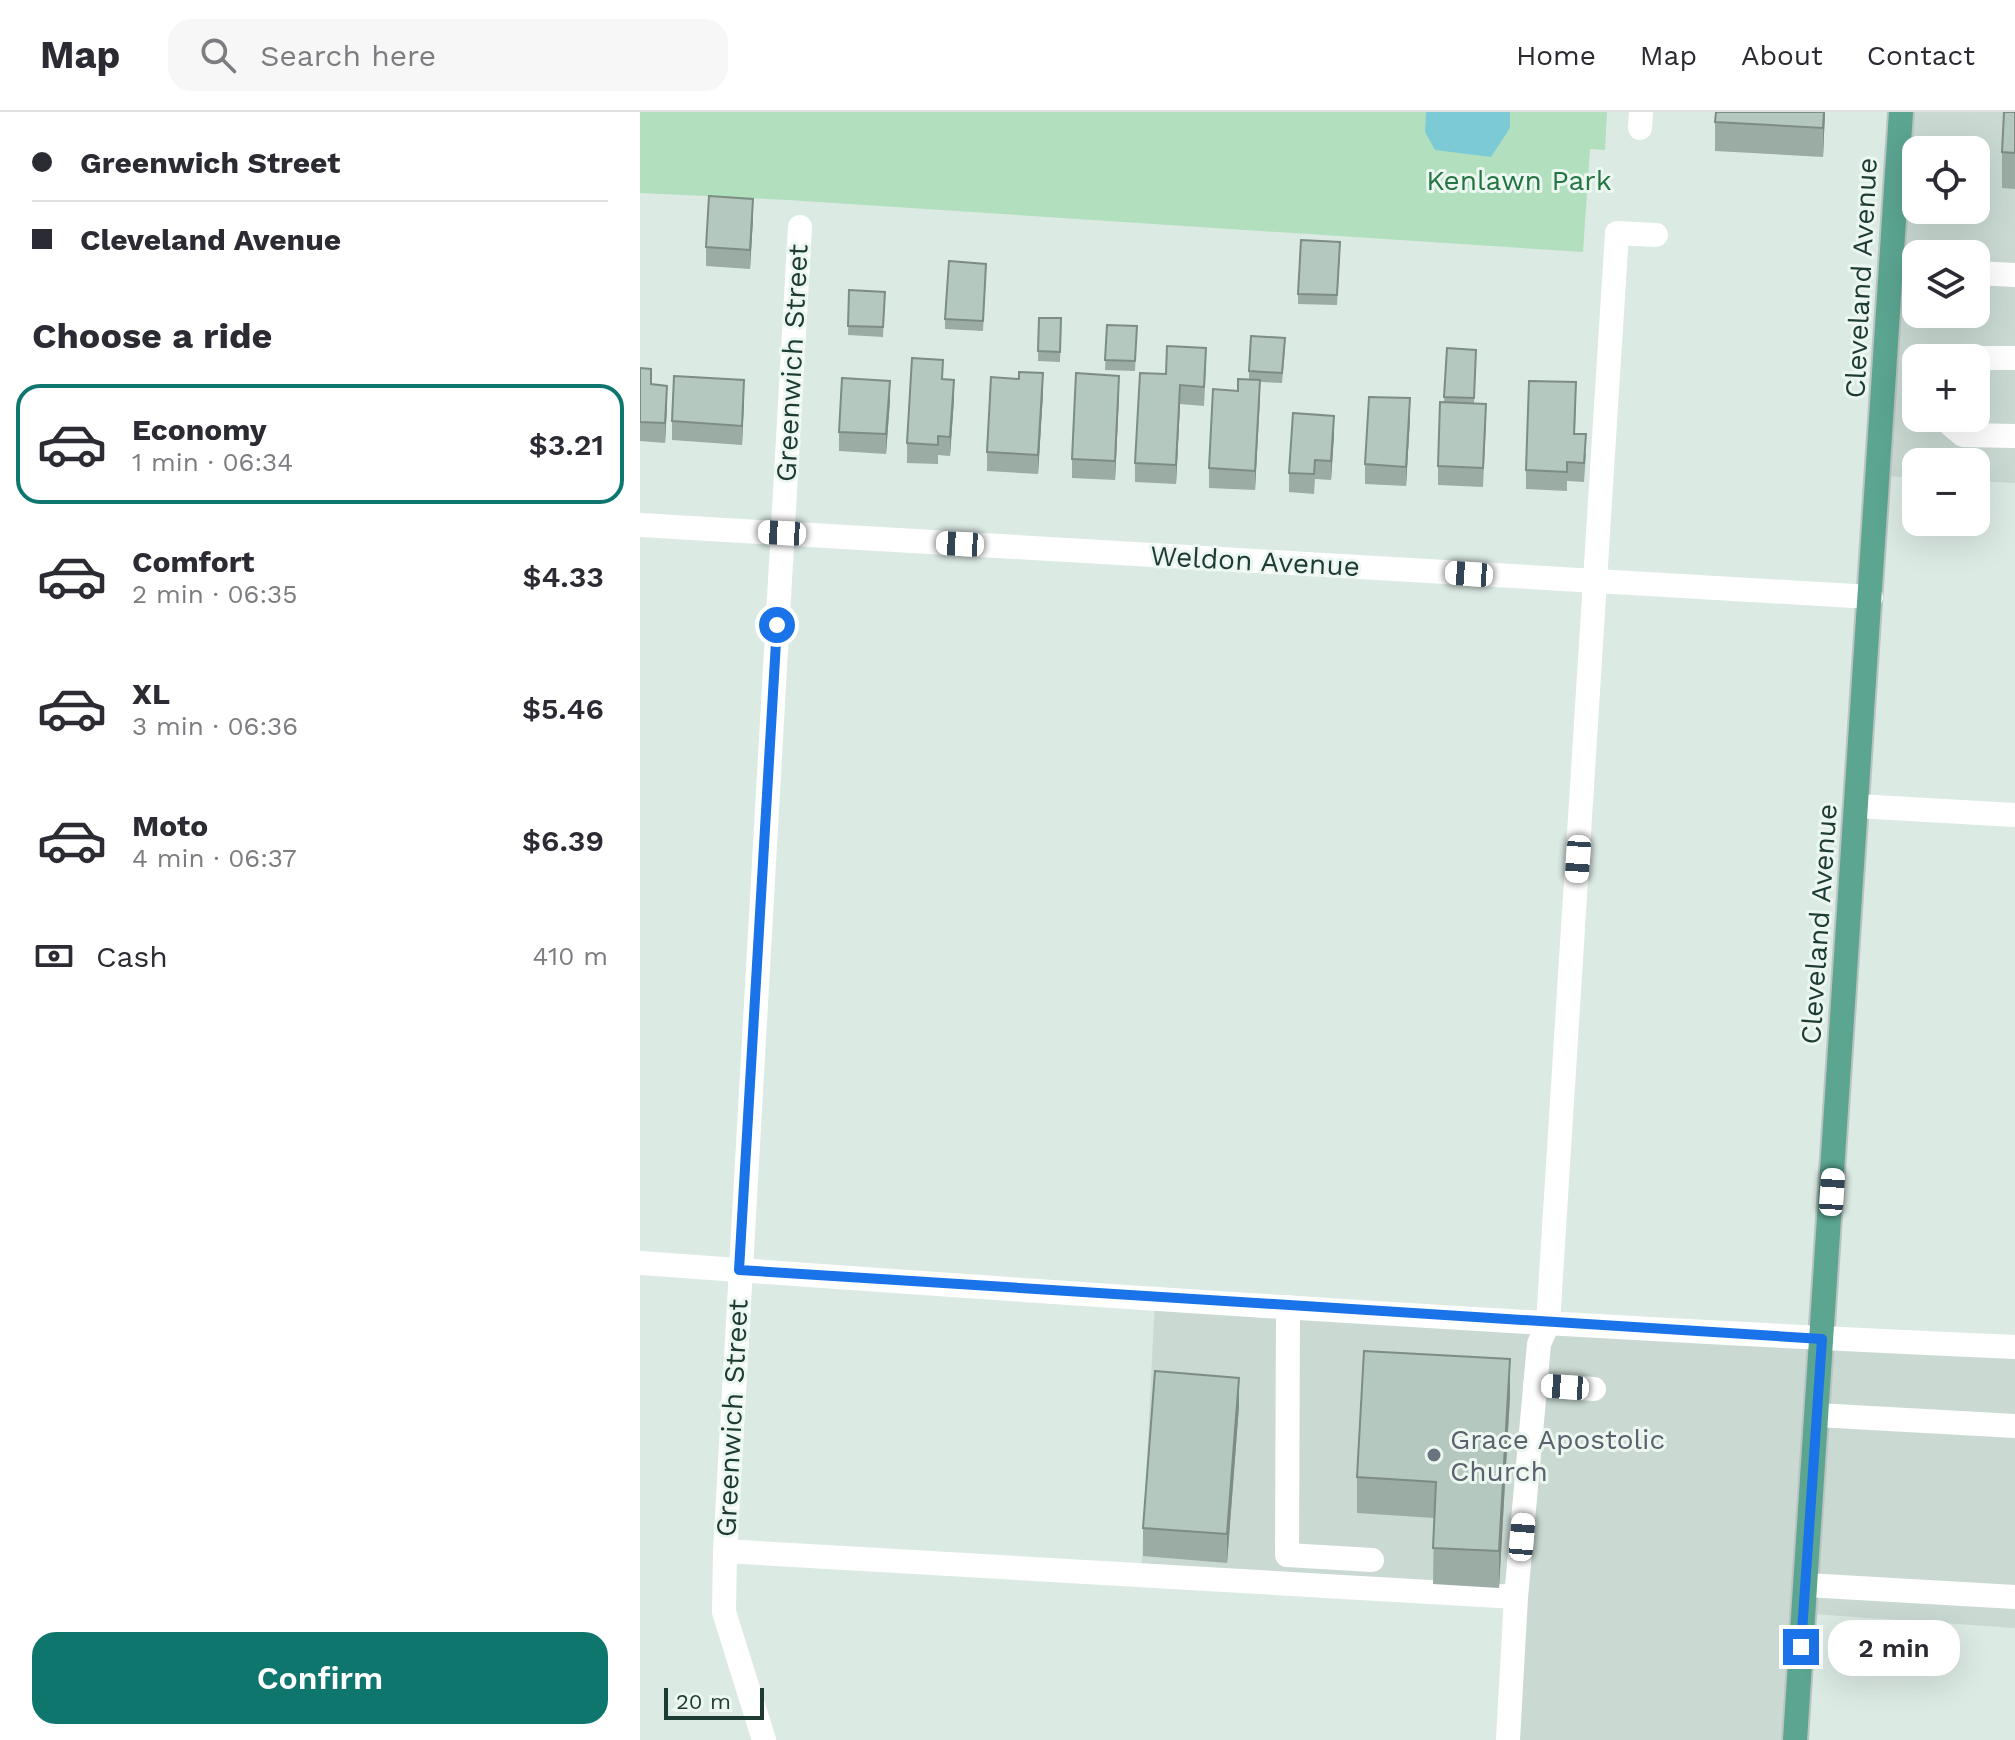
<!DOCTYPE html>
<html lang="en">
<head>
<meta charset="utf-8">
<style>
	:root { --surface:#fff; --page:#f7f7f7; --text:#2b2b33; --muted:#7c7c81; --line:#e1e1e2; --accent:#0f766e }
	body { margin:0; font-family:"Work Sans",sans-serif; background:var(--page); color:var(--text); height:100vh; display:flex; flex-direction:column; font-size:30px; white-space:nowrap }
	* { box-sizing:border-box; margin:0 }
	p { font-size:26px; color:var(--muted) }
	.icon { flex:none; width:44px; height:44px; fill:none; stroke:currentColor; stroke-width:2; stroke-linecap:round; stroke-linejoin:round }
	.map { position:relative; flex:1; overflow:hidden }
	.details { display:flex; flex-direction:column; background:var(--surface); width:640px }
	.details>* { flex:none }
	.guide { display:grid; align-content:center; height:176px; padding:0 32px; background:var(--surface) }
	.tools { position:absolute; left:1262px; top:24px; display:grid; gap:16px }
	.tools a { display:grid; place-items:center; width:88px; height:88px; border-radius:16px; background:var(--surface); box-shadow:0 8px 32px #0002; font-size:40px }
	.scale { position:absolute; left:24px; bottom:20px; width:100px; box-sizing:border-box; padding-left:8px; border:4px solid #1d3b32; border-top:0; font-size:22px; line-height:28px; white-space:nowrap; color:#1d3b32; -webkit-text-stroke:6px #ecf7f1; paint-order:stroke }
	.end { position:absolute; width:36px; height:36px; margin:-18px; border:10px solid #1a73e8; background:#fff; box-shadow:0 0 0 4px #fff }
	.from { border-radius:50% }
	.bubble { position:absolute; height:56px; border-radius:24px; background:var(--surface); box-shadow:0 8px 32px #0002; font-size:26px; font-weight:600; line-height:56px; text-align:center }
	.car { position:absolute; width:24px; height:48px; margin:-24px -12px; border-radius:10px; box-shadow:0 0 6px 2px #0007; background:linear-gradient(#fff 24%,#345 0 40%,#fff 0 76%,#345 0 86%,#fff 0) }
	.guide b { display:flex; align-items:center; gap:28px; height:76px; font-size:30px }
	.guide b+b { border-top:2px solid var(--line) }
	.guide i { width:20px; height:20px; background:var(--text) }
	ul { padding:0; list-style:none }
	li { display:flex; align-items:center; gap:24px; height:120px; margin:0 16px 12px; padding:0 16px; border:4px solid transparent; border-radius:24px }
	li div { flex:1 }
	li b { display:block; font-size:30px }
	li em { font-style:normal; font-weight:600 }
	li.current { border-color:var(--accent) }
	li>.icon { width:72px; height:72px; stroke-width:1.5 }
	h2 { padding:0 32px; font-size:36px; line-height:96px }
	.pay { display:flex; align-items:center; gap:20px; height:88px; padding:0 32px; font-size:30px }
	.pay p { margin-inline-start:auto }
	.primary-button { display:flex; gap:16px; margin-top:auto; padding:16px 32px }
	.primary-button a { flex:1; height:92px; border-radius:24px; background:var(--accent); color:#fff; font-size:32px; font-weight:600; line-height:92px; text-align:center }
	header { display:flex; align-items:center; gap:48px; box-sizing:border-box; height:112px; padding:0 40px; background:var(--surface); border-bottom:2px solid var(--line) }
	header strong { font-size:38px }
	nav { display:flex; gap:44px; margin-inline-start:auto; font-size:28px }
	.search { width:560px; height:72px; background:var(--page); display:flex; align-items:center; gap:20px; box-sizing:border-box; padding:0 28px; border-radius:24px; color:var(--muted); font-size:30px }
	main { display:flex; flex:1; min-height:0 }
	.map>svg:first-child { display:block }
	.built { fill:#cadad3; fill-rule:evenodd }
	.green { fill:#b2dfbd }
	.water { fill:#7dcad7 }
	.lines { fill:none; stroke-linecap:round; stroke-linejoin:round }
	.major-casing { stroke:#bbc4c2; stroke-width:28 }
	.minor { stroke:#fff; stroke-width:24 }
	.major { stroke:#5ba591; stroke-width:24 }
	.wall { fill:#9baca4 }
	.shaded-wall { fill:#7e8c86 }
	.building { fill:#b4c8bf; stroke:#7e8c86; stroke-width:2 }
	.route { stroke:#1a73e8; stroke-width:10 }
	.worship-dot { fill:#6b7280; stroke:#ecf7f1; stroke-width:3 }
	.labels { text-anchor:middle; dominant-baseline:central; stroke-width:6; stroke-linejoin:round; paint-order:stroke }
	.park-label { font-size:28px; fill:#237541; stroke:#ecf7f1 }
	.street-label { font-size:28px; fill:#1d3b32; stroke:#ecf7f1 }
	.worship-label { font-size:28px; fill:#5b616d; stroke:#ecf7f1; text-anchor:start }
</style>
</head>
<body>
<header>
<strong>Map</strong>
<div class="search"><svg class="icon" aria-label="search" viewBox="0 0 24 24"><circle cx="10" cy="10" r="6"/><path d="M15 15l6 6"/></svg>Search here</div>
<nav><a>Home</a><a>Map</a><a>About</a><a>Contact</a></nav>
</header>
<main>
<section class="details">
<div class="guide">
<b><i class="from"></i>Greenwich Street</b>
<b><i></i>Cleveland Avenue</b>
</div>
<h2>Choose a ride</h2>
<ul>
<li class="current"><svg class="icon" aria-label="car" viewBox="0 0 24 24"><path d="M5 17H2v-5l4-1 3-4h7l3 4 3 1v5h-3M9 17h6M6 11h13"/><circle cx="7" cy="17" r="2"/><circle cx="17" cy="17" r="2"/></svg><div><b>Economy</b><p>1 min · 06:34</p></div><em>$3.21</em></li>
<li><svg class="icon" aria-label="car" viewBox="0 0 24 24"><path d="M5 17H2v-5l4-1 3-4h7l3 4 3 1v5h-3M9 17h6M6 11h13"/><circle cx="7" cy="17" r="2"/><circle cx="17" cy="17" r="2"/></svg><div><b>Comfort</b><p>2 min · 06:35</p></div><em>$4.33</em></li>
<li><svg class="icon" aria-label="car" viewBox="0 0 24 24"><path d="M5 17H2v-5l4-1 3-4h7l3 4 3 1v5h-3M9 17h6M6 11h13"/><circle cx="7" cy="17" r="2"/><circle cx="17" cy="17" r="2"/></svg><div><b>XL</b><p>3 min · 06:36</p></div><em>$5.46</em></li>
<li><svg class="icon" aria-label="car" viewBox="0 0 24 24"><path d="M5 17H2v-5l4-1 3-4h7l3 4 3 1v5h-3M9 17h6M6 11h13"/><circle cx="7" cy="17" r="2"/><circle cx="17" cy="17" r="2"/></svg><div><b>Moto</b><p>4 min · 06:37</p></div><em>$6.39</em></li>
</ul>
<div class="pay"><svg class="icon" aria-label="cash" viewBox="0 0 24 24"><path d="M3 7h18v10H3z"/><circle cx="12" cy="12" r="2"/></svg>Cash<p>410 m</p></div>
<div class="primary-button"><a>Confirm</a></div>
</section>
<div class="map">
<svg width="1375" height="1628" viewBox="0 0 1375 1628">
	<rect width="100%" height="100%" fill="#dceae4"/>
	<g class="built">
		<path d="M1265,0H1375V371L1336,369V350H1276V366L1247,364ZM1276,38H1336V98H1276ZM1276,142H1336V202H1276ZM1276,246H1336V306H1276Z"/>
		<polygon points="515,1187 1375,1236 1375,1516 1172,1502 1163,1628 868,1628 876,1492 501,1465"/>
	</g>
	<polygon class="green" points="0,0 967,0 965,38 950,37 943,140 148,88 0,81"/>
	<polygon class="water" points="786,0 870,0 870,16 851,45 795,38 785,20"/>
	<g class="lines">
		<g class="major-casing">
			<polyline id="major" points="1155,1628 1261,0"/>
		</g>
		<g class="minor">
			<polyline points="1000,16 1001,0"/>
			<polyline points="1252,156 1276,157"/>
			<polyline points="1336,161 1375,163"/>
			<polyline points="1333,246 1375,246"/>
			<polyline points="1310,306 1310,312 1323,323 1375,324"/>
			<polyline points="0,413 1231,485"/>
			<polyline points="1217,694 1375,703"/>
			<path d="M0,1151C458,1184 916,1215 1375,1235"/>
			<polyline points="648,1195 647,1443 732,1448"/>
			<polyline points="895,1273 954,1277"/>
			<polyline points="1177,1303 1375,1314"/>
			<polyline points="85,1439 876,1485"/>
			<polyline points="1166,1473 1375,1485"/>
			<polyline points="124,1628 84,1500 85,1439 160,115"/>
			<polyline points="868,1628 876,1485 899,1232 908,1211 977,121 1016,123"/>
		</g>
		<use href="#major" class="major"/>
	</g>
	<g class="wall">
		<polygon points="1185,0 1183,45 1075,39 1075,10"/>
		<polygon points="1375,0 1375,77 1362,76 1362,40"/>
		<polygon points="113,106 110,157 66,154 66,135"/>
		<polygon points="700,140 697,193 658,192 658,182"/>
		<polygon points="346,161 343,219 305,217 305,207"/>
		<polygon points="209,178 245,180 243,225 208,223"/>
		<polygon points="399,206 421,206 420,250 398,249"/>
		<polygon points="467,213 497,214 495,259 465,258"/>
		<polygon points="645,236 642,271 620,270 615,378 569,376 569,356 598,279 609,267 609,259"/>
		<polygon points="807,236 836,247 834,291 846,311 843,375 798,373 798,354 804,290"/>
		<polygon points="566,255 564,294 540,292 536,372 495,370 495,351 526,262"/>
		<polygon points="0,256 27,293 25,331 0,329"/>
		<polygon points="303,267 314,287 310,344 298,343 298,352 267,351 267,331"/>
		<polygon points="403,281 398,362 347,359 347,340"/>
		<polygon points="479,283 475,368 432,366 432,347"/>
		<polygon points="104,287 102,333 32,328 32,309"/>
		<polygon points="250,288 246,342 199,339 199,320"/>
		<polygon points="936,290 935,322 946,342 944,370 927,369 927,379 886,377 886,358"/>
		<polygon points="770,306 766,374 725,372 725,352"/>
		<polygon points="694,323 691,368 675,367 674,382 649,380 649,361"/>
		<polygon points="870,1284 859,1476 793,1472 794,1406 717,1401 717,1365"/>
		<polygon points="599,1294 587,1451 503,1444 503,1416"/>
	</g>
	<g class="shaded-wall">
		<polygon points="1184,0 1185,0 1183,45 1183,16"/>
		<polygon points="113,87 113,106 110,157 110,138"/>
		<polygon points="403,261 403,281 398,362 398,343"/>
		<polygon points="479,264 479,283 475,368 475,349"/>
		<polygon points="104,268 104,287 102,333 102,314"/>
		<polygon points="314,268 314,287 310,344 310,325"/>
		<polygon points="620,268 620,287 615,378 615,359"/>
		<polygon points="250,269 250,288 246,342 246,322"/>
		<polygon points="540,273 540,292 536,372 536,353"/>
		<polygon points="27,274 27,293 25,331 25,311"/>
		<polygon points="770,286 770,306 766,374 766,355"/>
		<polygon points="694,304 694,323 691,368 691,349"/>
		<polygon points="870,1247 870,1284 859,1476 859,1439"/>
		<polygon points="599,1266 599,1294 587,1451 587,1422"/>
	</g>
	<g class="building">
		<polygon points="1076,0 1184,0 1183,16 1075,10"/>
		<polygon points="1364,0 1375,0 1375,41 1362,40"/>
		<polygon points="69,84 113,87 110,138 66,135"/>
		<polygon points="661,128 700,130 697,183 658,182"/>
		<polygon points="309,149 346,152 343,209 305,207"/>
		<polygon points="209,178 245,180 243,215 208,214"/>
		<polygon points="399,206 421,206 420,240 398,239"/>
		<polygon points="467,213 497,214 495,249 465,248"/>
		<polygon points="611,224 645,226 642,261 609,259"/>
		<polygon points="527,234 566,236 564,275 540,273 536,353 495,351 500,261 526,262"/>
		<polygon points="807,236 836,238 834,286 804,285"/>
		<polygon points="272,246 303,248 302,267 314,268 310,325 298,324 298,333 267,331"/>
		<polygon points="0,256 11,257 11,272 27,274 25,311 0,310"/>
		<polygon points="379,260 403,261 398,343 347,340 351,265 379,267"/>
		<polygon points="436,261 479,264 475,349 432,347"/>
		<polygon points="34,264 104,268 102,314 32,309"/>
		<polygon points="202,266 250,269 246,322 199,320"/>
		<polygon points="598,267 620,268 615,359 569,356 573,277 598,279"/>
		<polygon points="889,269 936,270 934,322 946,322 944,351 927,350 927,360 886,358"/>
		<polygon points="729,285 770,286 766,355 725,352"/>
		<polygon points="800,290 846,292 843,356 798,354"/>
		<polygon points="653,301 694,304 691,349 675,348 674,362 649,361"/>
		<polygon points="724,1239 870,1247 859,1439 793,1436 796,1370 717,1365"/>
		<polygon points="515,1259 599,1266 587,1422 503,1416"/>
	</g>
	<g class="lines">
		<polyline class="route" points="137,513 99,1158 1182,1227 1161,1535"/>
	</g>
	<circle class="worship-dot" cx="794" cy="1343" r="8"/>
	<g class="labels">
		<g class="park-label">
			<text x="879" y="68">Kenlawn Park</text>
		</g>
		<g class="street-label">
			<text transform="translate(1221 166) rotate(-87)">Cleveland Avenue</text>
			<text transform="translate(152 251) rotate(-87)">Greenwich Street</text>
			<text transform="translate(615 449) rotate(3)">Weldon Avenue</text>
			<text transform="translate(1179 812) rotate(-86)">Cleveland Avenue</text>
			<text transform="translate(92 1306) rotate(-87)">Greenwich Street</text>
		</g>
		<g class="worship-label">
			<text x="810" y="1327">Grace Apostolic<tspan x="810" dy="32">Church</tspan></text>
		</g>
	</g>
</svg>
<div class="tools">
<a><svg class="icon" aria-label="locate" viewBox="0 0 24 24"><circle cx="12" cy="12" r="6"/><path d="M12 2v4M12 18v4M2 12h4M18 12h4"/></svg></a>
<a><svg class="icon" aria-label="layers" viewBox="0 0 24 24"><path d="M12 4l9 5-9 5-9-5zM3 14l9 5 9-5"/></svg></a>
<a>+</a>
<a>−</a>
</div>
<div class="scale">20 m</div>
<i class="end from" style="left:137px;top:513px"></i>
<i class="end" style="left:1161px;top:1535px"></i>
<div class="bubble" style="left:1188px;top:1508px;width:132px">2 min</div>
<i class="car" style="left:142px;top:421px;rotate:273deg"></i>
<i class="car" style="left:320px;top:432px;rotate:273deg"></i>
<i class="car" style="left:829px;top:462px;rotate:274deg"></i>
<i class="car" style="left:938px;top:747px;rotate:184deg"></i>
<i class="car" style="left:1192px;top:1080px;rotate:4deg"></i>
<i class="car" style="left:925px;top:1275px;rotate:274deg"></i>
<i class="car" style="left:882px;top:1425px;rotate:5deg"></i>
</div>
</main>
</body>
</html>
